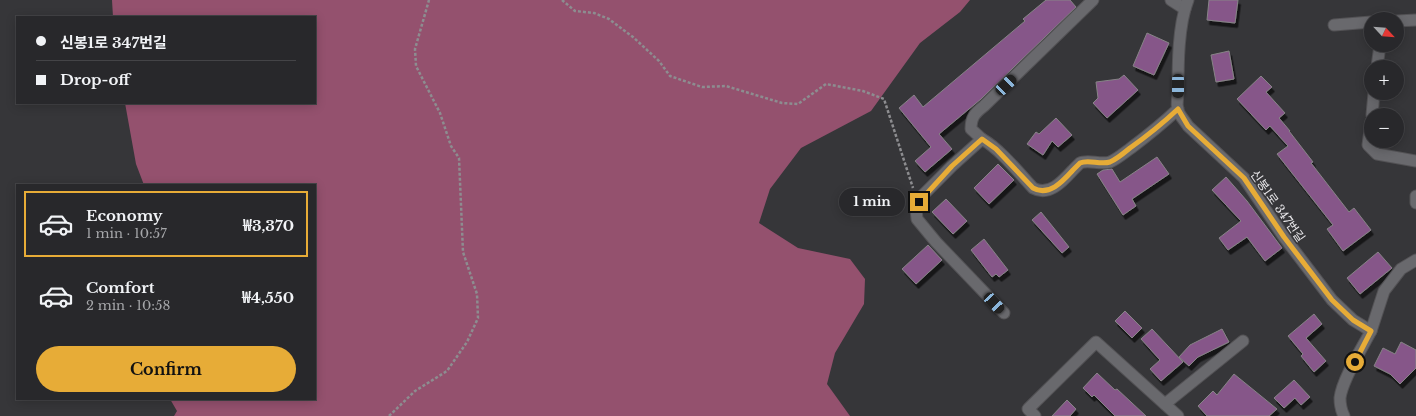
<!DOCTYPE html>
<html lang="en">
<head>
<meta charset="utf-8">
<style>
	:root { --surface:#28282b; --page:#303033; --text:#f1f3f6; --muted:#a5a6a9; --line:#444447; --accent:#e7ac37 }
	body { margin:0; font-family:"Libre Baskerville","Noto Sans KR",serif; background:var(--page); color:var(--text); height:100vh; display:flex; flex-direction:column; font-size:15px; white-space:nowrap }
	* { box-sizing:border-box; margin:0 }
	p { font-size:13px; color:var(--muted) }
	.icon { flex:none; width:22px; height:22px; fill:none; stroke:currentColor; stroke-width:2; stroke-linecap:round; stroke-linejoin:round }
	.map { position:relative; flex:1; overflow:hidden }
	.details { position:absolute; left:16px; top:184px; width:300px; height:216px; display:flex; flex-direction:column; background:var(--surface); border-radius:0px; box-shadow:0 2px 10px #0003,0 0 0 1px var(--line) }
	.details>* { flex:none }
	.hud { position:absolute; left:16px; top:16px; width:300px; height:88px; border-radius:0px; box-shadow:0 2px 10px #0003,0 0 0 1px var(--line); display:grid; align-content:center; height:88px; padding:0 20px; background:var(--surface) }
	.needle { width:26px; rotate:116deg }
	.fabs { position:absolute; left:1364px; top:12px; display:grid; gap:8px }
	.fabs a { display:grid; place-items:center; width:40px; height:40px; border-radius:50%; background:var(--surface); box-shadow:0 2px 10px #0003,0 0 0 1px var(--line); font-size:20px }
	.end { position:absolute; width:18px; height:18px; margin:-9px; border:5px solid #e7ac37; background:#111; box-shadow:0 0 0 2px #111 }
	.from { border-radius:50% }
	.bubble { position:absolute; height:28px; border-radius:14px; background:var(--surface); box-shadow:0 2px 10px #0003,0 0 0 1px var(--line); font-size:13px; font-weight:700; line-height:28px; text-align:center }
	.car { position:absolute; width:12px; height:24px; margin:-12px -6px; border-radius:5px; box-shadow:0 0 3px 1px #0007; background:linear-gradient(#222 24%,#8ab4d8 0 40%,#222 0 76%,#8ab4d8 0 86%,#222 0) }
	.hud b { display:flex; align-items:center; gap:14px; height:38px; font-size:15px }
	.hud b+b { border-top:1px solid var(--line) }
	.hud i { width:10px; height:10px; background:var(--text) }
	ul { padding:7px 0 0; list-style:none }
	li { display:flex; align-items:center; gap:12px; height:66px; margin:0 8px 6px; padding:0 12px; border:2px solid transparent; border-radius:0px }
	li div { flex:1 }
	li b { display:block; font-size:15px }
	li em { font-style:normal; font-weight:700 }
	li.active { border-color:var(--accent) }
	li>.icon { width:36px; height:36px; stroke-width:1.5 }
	.button { display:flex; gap:8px; margin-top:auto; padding:8px 20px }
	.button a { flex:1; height:46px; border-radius:24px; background:var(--accent); color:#111; font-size:16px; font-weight:700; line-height:46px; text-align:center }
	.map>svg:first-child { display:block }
	.forest { fill:#94516e }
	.building { fill:#865689; stroke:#878487; filter:url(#shadow) }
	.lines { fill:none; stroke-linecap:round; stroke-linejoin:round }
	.minor-casing { stroke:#535255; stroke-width:13 }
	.path { stroke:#8d8d90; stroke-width:2.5; stroke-dasharray:3 2; stroke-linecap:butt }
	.minor { stroke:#69696d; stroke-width:11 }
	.route { stroke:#e7ac37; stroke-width:5 }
	.labels { text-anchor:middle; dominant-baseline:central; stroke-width:3; stroke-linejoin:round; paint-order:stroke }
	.street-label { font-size:12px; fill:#e8e7ea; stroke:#363639 }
</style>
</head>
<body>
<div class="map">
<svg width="1416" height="416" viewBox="0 0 1416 416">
	<defs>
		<filter id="shadow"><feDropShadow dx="2.5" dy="4.5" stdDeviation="0" flood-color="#0009"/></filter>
	</defs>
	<rect width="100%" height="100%" fill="#363639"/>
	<polygon class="forest" points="112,0 970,0 960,12 920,43 871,111 801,148 770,189 759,223 798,248 850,259 865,279 864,304 835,353 827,384 850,416 174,416 177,411 170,399 315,399 315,185 144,185 136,164 125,103 315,103 315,17 113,17"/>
	<g class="building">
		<polygon points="1046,0 1070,0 1076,7 981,99 939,134 952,149 925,172 915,161 931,147 899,108 914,95 923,107 1025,21 1023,19"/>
		<polygon points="1209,0 1238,0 1235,23 1207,20"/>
		<polygon points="1147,33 1169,43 1154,75 1133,66"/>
		<polygon points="1229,51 1234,79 1216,82 1211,55"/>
		<polygon points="1124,75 1138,90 1107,118 1093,103 1098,98 1096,82 1119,79"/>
		<polygon points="1261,76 1272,87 1266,92 1285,113 1279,118 1290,131 1289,131 1313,162 1311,163 1349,212 1354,208 1371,230 1343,251 1327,229 1333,225 1277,154 1288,146 1270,126 1266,130 1237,99"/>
		<polygon points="1056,118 1072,135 1058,147 1052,141 1043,155 1027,144 1036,132 1039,134"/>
		<polygon points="1157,157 1169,174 1132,199 1136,206 1123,215 1097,174 1103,170 1112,169 1120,182"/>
		<polygon points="998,164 1014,180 989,204 974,188"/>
		<polygon points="1226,177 1247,201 1282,248 1265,261 1247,237 1228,250 1219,238 1241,221 1212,190"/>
		<polygon points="946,199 967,221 953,234 932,212"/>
		<polygon points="1041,212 1069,247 1062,253 1032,220"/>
		<polygon points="984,239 1008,270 999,277 996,274 992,277 971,250"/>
		<polygon points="928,245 942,260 916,284 902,269"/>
		<polygon points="1378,252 1392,268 1360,294 1347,278"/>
		<polygon points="1125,311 1142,328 1132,338 1115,321"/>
		<polygon points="1314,314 1322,324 1306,338 1326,361 1314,372 1301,356 1303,354 1288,336"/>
		<polygon points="1152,329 1183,362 1161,381 1150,369 1160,360 1141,339"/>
		<polygon points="1222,329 1229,342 1198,357 1189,366 1179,357 1190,345"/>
		<polygon points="1401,342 1416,350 1416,368 1400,384 1390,374 1374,366 1383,348 1395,354"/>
		<polygon points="1097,373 1115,390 1117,389 1146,416 1115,416 1094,395 1092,397 1083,388"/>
		<polygon points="1234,374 1277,409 1269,416 1207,416 1198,406 1213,391 1217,395"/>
		<polygon points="1294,380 1310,397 1301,405 1295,398 1284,408 1274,398"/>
		<polygon points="1067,400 1076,409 1070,416 1052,416"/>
	</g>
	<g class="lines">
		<g class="minor-casing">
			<g id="minor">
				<polyline points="1171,0 1185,9"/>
				<path d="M1188,0C1178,25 1178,65 1178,92C1178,98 1176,105 1178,111C1180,116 1185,121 1188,126L1244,178L1284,237L1332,300L1353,320L1371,331C1362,348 1342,380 1340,398C1340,404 1341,410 1344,416"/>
				<polyline points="1397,21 1416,20"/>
				<polyline points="1334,25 1371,22"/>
				<polyline points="1377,67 1380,45"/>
				<polyline points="1372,115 1374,93"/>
				<polyline points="1371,122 1368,145 1377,154 1416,161"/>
				<path d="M982,139L971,129C971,117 975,113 984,106L1093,0"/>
				<polyline points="1416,196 1416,203"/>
				<path d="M1004,313L936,242L917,219L916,209L919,202L923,195L952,166L982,139C1000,149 1019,173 1033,188C1049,197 1063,181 1073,170C1075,168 1078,165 1080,163C1088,159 1100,165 1110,162C1117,159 1124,153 1131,148C1147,136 1162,124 1178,109"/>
				<polyline points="1371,331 1384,291 1401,269 1416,260"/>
				<polyline points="1165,404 1243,341"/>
				<polyline points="1035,416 1028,409 1096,342 1178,416"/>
			</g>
		</g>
		<g class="path">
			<polyline points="562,0 575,11 594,13 609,19 633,37 659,61 670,76 702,87 726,86 782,103 798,104 826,84 863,91 884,99 913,188"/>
			<polyline points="389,416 415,391 447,371 467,342 478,318 477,294 463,252 459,158 451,146 440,113 416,66 415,49 429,0"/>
		</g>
		<use href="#minor" class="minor"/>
	</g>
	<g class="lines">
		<path class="route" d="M919,202L952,166L982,139L996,149L1033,188C1049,197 1063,181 1073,170C1075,168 1078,165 1080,163C1088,159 1100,165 1110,162C1117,159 1124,153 1130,148C1147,136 1162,124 1178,109L1188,126L1244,178L1284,237L1332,300L1353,320L1371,331L1355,362"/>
	</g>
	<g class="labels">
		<g class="street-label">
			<text transform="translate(1278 206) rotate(55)">신봉1로 347번길</text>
		</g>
	</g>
</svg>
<div class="fabs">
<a><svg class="needle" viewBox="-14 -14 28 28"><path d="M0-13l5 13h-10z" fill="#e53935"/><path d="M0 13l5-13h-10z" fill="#a5a6a9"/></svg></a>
<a>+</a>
<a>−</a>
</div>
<i class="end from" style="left:1355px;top:362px"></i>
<i class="end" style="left:919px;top:202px"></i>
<div class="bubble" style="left:839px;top:188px;width:66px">1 min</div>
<i class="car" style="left:1006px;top:85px;rotate:46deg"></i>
<i class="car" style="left:1178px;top:86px;rotate:180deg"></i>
<i class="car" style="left:994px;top:303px;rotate:137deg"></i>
<div class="hud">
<b><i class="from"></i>신봉1로 347번길</b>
<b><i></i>Drop-off</b>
</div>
<section class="details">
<ul>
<li class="active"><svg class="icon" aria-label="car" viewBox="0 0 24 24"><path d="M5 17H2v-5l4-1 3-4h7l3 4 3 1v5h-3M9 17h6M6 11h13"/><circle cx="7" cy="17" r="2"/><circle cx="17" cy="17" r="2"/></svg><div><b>Economy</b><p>1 min · 10:57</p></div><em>₩3,370</em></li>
<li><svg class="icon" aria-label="car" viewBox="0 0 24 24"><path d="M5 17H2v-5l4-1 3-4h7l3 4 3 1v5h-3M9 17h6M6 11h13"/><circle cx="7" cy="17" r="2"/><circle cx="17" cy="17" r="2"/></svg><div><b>Comfort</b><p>2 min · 10:58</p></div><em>₩4,550</em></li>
</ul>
<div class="button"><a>Confirm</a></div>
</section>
</div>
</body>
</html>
